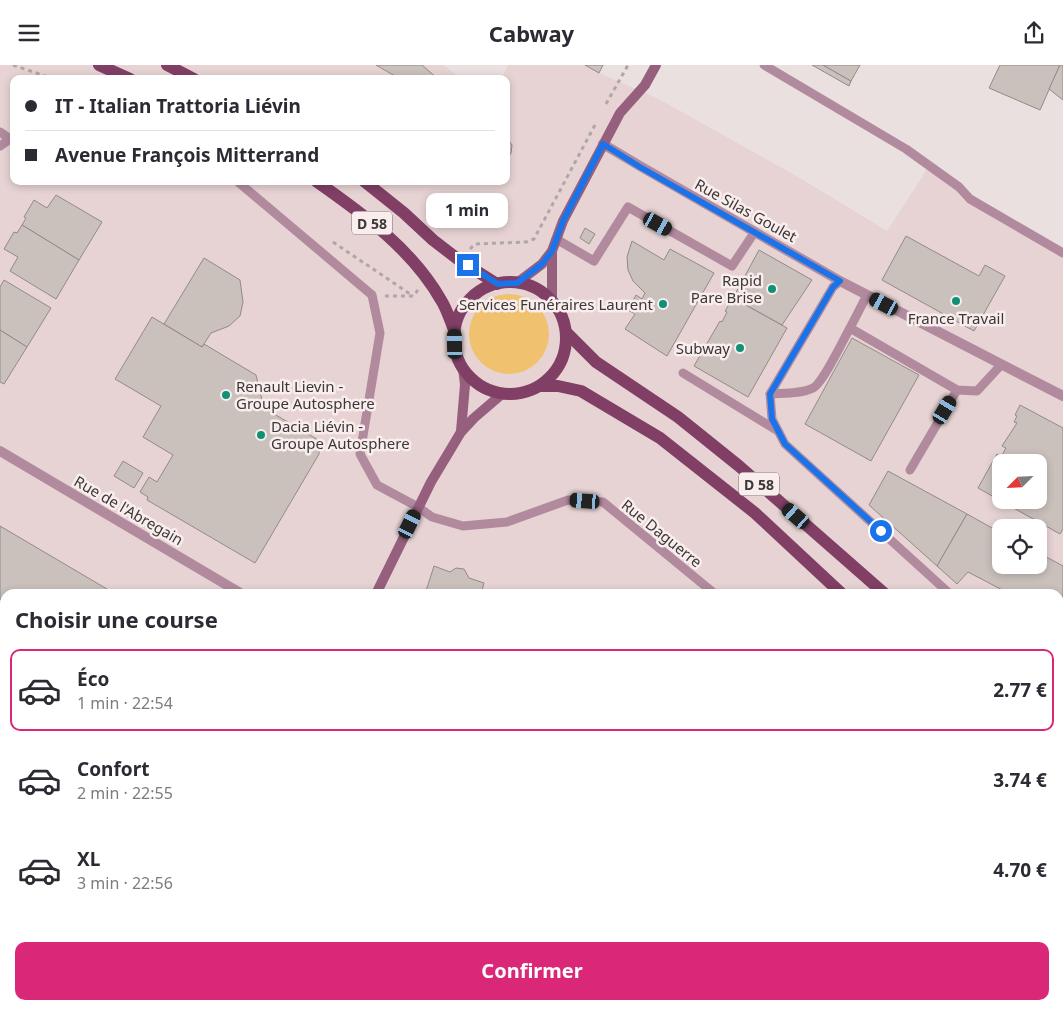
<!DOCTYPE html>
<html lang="fr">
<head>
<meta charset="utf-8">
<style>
	:root { --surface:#fff; --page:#f2f2f3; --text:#2b2b33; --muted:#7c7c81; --line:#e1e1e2; --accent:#db2777 }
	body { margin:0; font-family:"Noto Sans",sans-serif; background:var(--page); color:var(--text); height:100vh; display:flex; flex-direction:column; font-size:19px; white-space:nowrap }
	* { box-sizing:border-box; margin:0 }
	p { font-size:16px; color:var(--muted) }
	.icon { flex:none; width:28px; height:28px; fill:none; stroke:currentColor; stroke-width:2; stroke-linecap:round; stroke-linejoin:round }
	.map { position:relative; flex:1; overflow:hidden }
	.side { position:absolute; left:0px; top:524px; width:1064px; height:421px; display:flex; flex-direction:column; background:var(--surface); border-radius:15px 15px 0 0; box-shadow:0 2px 8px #0003 }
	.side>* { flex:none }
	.banner { position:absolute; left:10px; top:10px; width:500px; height:110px; border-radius:10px; box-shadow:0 2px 8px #0003; display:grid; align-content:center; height:110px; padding:0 15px; background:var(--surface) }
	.needle { width:32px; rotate:246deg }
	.tools { position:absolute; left:992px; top:389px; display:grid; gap:10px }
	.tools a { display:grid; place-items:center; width:55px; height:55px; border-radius:10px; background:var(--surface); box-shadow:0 2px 8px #0003; font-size:25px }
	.end { position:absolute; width:22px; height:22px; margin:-11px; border:6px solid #1a73e8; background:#fff; box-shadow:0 0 0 2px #fff }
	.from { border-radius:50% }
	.bubble { position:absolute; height:35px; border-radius:10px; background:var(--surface); box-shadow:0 2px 8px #0003; font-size:16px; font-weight:700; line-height:35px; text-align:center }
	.car { position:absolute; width:15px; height:30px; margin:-15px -8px; border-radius:6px; box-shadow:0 0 4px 1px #0007; background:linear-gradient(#222 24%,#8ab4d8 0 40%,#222 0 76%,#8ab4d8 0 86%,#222 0) }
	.banner b { display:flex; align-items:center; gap:18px; height:48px; font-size:19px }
	.banner b+b { border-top:1px solid var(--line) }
	.banner i { width:12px; height:12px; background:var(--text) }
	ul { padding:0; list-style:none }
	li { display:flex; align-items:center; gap:15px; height:82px; margin:0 10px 8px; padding:0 5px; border:2px solid transparent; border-radius:10px }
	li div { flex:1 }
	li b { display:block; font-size:19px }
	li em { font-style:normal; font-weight:700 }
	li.selected { border-color:var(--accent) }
	li>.icon { width:45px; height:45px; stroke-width:1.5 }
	h2 { padding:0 15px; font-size:22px; line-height:60px }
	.cta { display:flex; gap:10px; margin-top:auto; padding:10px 15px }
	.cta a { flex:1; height:58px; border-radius:10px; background:var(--accent); color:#fff; font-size:20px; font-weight:700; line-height:58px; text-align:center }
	header { display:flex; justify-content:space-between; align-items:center; height:65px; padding:0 15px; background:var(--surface); font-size:22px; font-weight:700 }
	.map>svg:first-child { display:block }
	.built { fill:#e7d3d3; fill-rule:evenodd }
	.green { fill:#f0c16f }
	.building { fill:#cac1bc; stroke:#938a86; fill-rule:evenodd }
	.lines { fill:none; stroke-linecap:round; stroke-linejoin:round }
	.path { stroke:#afa7a7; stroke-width:3; stroke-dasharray:4 4; stroke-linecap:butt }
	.lane { stroke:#b18a9e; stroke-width:9 }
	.street { stroke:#b18a9e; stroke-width:10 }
	.secondary { stroke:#965f7d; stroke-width:10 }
	.primary { stroke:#813f65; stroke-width:12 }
	.route { stroke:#1a73e8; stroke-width:6 }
	.poi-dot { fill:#109076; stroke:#f9eded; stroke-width:2 }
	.labels { text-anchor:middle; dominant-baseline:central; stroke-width:5; stroke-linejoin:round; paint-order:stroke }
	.shield { fill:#f9eded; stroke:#756e6e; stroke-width:1 }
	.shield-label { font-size:14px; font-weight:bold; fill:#3c3838 }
	.street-label { font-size:15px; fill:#3c3838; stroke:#f9eded }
	.poi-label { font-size:15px; fill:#3c3838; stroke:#f9eded; text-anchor:end }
</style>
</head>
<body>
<header><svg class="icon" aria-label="menu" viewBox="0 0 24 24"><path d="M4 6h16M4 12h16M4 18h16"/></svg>Cabway<svg class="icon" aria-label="share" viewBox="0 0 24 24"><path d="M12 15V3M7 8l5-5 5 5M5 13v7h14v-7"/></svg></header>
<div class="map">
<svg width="1063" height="944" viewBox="0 0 1063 944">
	<rect width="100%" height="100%" fill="#ebe0e0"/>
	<path class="built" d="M0,0H444L461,14H14V116H506V14H501L508,0H603L599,8L659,34L805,116L887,166L922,112L929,99L959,122L1063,188V944H944L937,940H1059V529H5V865L0,871ZM1001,398H1039V435H1001ZM1001,462H1039V500H1001Z"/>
	<circle class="green" cx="509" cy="269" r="40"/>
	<g class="building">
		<polygon points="376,0 422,0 438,14 400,14"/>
		<polygon points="585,0 603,0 599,8"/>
		<polygon points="812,0 823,0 851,16 849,21"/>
		<polygon points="823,0 860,0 851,16"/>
		<polygon points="1000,0 1060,0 1040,45 989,23"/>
		<polygon points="1060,0 1063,0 1063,35 1049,24"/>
		<polygon points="506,72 512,80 511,88 506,96"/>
		<polygon points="56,130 102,157 79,195 22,160 26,153 24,152 34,135 47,143"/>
		<polygon points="22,160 79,195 56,234 10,206 18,192 4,184 14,167 17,168"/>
		<polygon points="585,163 595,169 589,179 580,173"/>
		<polygon points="906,171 979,211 985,200 1005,211 974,266 882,215"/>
		<polygon points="632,176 664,195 670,184 714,208 667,291 625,264 635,249 628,245 636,230 642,234 645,228 633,216 628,205 627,192"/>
		<polygon points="759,185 812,215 782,260 733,233"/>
		<polygon points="204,193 240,215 243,237 240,251 229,261 211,268 202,282 164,259"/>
		<polygon points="4,215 51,243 27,282 0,265 0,222"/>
		<polygon points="733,233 787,263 748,332 694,301 720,256 722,257 727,247 725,246"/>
		<polygon points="152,252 202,282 204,279 256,310 264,343 320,376 319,389 255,498 147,435 148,432 140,427 149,412 157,417 173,390 143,372 161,341 115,314"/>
		<polygon points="0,265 27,282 4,319 0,317"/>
		<polygon points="852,273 919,310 871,396 805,359"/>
		<path d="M1020,340L1063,363V464L1060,469L978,423L997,389L1001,392L1006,383L1002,381L1017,358L1014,357L1017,351L1015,350ZM1001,398H1039V435H1001Z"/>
		<polygon points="123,396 143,408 134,423 114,411"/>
		<polygon points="888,406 967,449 937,501 869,440"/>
		<polygon points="967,449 1001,468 1001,500 1039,500 1039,488 1063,501 1063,558 1059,555 1059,529 1010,529 968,507 957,519 937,501"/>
		<polygon points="0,461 107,524 104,529 5,529 5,537 0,534"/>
		<polygon points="434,501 450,507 456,503 464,504 469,513 484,518 481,529 425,529"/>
		<polygon points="0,643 5,645 5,671 0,671"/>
		<polygon points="5,697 5,727 0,718 0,699"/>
		<polygon points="1059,810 1063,814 1063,869 1059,874"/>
		<polygon points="598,940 631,940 632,941 630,944 595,944"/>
		<polygon points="822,940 829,940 834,944 819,944"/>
		<polygon points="829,940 851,940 856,944 834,944"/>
	</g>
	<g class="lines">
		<g class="path">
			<polyline points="13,0 54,14"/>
			<polyline points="606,39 628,0"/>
			<polyline points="333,177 413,231"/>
			<polyline points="470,184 475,179 526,177 534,174 596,58"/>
			<polyline points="385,231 413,231 418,225"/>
		</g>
		<g class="lane">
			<polyline points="764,0 906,84 959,122 970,134 1063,188"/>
			<polyline points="0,67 10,74"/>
			<polyline points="0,81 14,71"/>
			<polyline points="237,116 372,230 380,268 360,389 377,420 418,442 432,452 463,461 507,457 568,435 603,437 715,529"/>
			<polyline points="556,174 594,196 628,142 732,201 754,168"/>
			<polyline points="840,216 833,222 770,329 772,354 785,379 950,529"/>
			<polyline points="867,230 850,263 957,325 977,326 1001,300"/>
			<polyline points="683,308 778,366"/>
			<path d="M770,329C784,328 801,329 813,323C823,318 843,275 850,263"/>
			<polyline points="910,405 957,325"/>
			<polyline points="1059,589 1063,591"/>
			<polyline points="169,944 171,940"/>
			<polyline points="649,944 653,940"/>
		</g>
		<g class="street">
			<polyline points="603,79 640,101 840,216 1063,331"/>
			<polyline points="0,386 242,529"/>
			<polyline points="255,940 262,944"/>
			<polyline points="937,940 944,944"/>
			<polyline points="802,944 805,940"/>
		</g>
		<g class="secondary">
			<polyline points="517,218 542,199 552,186"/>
			<polyline points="552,236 552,186 563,156 620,48 645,20 656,0"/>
			<polyline points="461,366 465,320 463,303"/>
			<polyline points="376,529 431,417 461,367 474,353 502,329"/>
			<polyline points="0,871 5,865"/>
		</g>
		<g class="primary">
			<polyline points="99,0 130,14"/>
			<polyline points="167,0 194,14"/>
			<path d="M316,116C363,149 412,184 441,235C447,244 450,256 455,267"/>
			<polyline points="364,116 404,148 433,175 459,195 497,219"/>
			<circle cx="510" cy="273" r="56"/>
			<polyline points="566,267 596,297 678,352 739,401 885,529"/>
			<polyline points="540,321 558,321 581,326 660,373 755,448 842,529"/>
			<polyline points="1059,684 1063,688"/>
			<polyline points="1059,723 1063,727"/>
		</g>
	</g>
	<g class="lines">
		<polyline class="route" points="468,200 498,219 517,218 542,199 552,186 563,156 603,79 640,102 840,216 833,222 770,329 772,354 785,379 881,466"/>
	</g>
	<g class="poi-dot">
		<circle cx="772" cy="224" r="5"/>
		<circle cx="956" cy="236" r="5"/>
		<circle cx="663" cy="239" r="5"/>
		<circle cx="740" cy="283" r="5"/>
		<circle cx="226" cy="330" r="5"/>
		<circle cx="261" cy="370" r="5"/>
	</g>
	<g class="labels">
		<g class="shield">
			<rect x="352" y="146.5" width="40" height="23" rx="4"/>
			<rect x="739" y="407.5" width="40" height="23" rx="4"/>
		</g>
		<g class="shield-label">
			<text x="372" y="158">D 58</text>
			<text x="759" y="419">D 58</text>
		</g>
		<g class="street-label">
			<text transform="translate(746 145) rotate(29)">Rue Silas Goulet</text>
			<text transform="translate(129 445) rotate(30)">Rue de l'Abregain</text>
			<text transform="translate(662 468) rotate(39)">Rue Daguerre</text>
		</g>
		<g class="poi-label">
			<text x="762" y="215">Rapid<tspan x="762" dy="17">Pare Brise</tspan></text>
			<text x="653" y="239">Services Funéraires Laurent</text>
			<text x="956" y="253" text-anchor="middle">France Travail</text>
			<text x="730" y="283">Subway</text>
			<text x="236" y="321" text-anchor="start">Renault Lievin -<tspan x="236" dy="17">Groupe Autosphere</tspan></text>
			<text x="271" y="361" text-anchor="start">Dacia Liévin -<tspan x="271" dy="17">Groupe Autosphere</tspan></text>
		</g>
	</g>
</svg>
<div class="tools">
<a><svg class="needle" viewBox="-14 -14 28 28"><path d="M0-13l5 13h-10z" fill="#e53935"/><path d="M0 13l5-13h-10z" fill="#7c7c81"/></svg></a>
<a><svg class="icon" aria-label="locate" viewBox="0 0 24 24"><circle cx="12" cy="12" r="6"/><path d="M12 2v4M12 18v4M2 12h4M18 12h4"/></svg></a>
</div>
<i class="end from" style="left:881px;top:466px"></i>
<i class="end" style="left:468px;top:200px"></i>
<div class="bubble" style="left:426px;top:128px;width:82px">1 min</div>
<i class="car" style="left:658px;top:159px;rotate:119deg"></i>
<i class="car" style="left:884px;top:239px;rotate:298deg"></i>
<i class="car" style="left:455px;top:279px;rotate:359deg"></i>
<i class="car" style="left:945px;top:345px;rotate:31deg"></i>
<i class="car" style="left:585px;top:436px;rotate:274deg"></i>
<i class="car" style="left:796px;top:451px;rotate:311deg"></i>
<i class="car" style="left:410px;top:459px;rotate:26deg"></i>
<div class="banner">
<b><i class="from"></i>IT - Italian Trattoria Liévin</b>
<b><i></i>Avenue François Mitterrand</b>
</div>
<section class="side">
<h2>Choisir une course</h2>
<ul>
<li class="selected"><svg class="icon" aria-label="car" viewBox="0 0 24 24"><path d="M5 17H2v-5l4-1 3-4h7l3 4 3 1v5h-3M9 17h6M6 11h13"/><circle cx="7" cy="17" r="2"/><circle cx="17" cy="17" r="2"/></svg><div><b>Éco</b><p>1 min · 22:54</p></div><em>2.77 €</em></li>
<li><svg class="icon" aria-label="car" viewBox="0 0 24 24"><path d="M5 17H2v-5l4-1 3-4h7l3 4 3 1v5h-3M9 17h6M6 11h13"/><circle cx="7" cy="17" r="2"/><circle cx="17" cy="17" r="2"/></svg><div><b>Confort</b><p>2 min · 22:55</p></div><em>3.74 €</em></li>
<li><svg class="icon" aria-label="car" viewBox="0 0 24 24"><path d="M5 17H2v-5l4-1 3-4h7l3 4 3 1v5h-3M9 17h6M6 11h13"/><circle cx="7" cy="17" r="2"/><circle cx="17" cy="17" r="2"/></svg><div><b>XL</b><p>3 min · 22:56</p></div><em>4.70 €</em></li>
</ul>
<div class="cta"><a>Confirmer</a></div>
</section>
</div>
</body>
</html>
